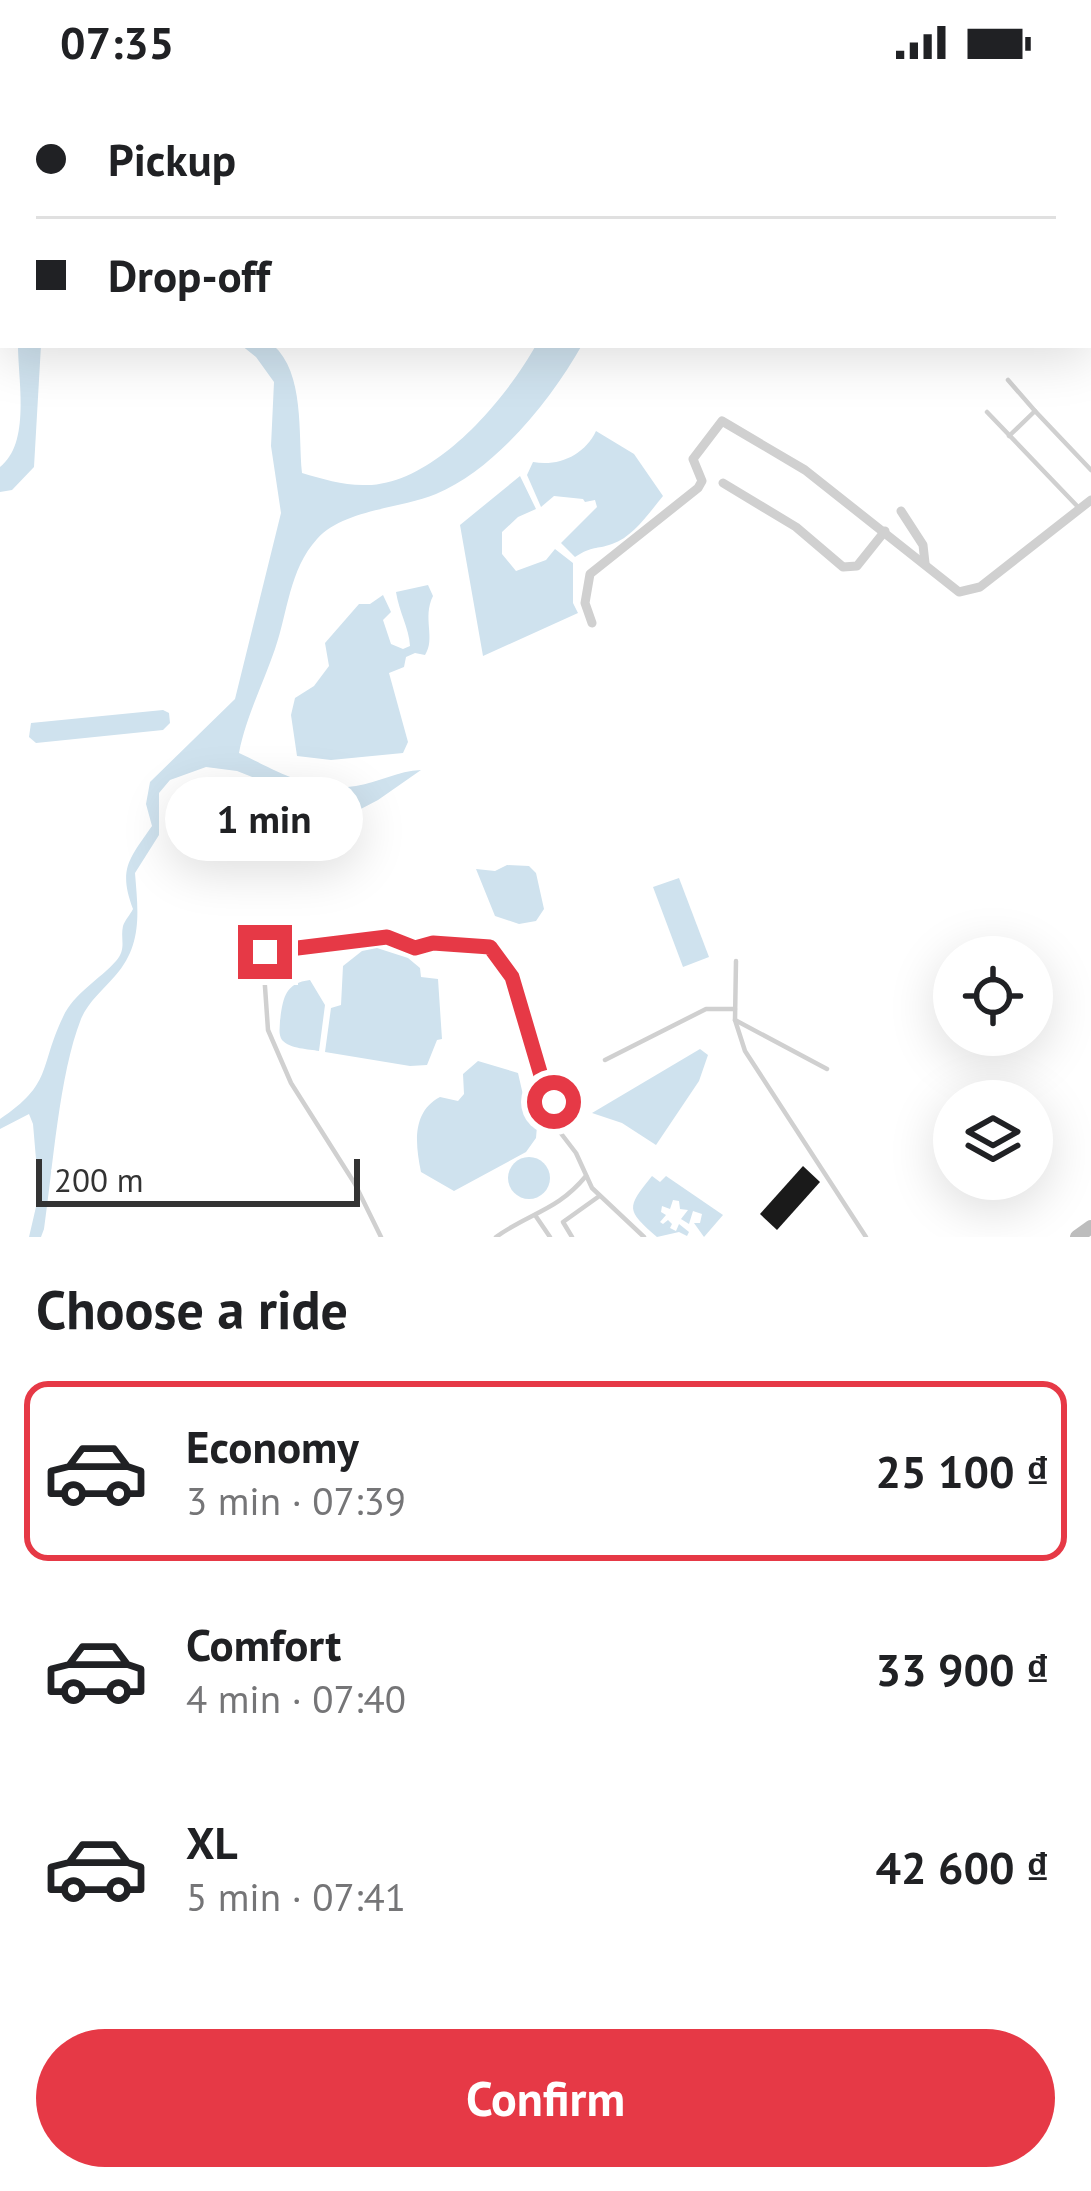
<!DOCTYPE html>
<html lang="en">
<head>
<meta charset="utf-8">
<style>
	:root { --surface:#fff; --page:#f2f2f2; --text:#202124; --muted:#757577; --line:#e0e0e0; --accent:#e63946 }
	body { margin:0; font-family:"PT Sans",sans-serif; background:var(--page); color:var(--text); height:100vh; display:flex; flex-direction:column; font-size:45px; white-space:nowrap }
	* { box-sizing:border-box; margin:0 }
	p { font-size:39px; color:var(--muted) }
	.icon { flex:none; width:66px; height:66px; fill:none; stroke:currentColor; stroke-width:2; stroke-linecap:round; stroke-linejoin:round }
	.map { position:relative; height:1153px; overflow:hidden }
	.panel { display:flex; flex-direction:column; background:var(--surface); flex:1 }
	.panel>* { flex:none }
	.top-card { position:absolute; left:0px; top:0px; width:1092px; height:264px; box-shadow:0 12px 48px #0002; display:grid; align-content:center; height:264px; padding:0 36px; background:var(--surface) }
	.fabs { position:absolute; left:933px; top:852px; display:grid; gap:24px }
	.fabs a { display:grid; place-items:center; width:120px; height:120px; border-radius:50%; background:var(--surface); box-shadow:0 12px 48px #0002; font-size:60px }
	.scale { position:absolute; left:36px; bottom:30px; width:324px; box-sizing:border-box; padding-left:12px; border:6px solid #333; border-top:0; font-size:33px; line-height:42px; white-space:nowrap; color:#333; -webkit-text-stroke:9px #fff; paint-order:stroke }
	.end { position:absolute; width:54px; height:54px; margin:-27px; border:15px solid #e63946; background:#fff; box-shadow:0 0 0 6px #fff }
	.from { border-radius:50% }
	.bubble { position:absolute; height:84px; border-radius:42px; background:var(--surface); box-shadow:0 12px 48px #0002; font-size:39px; font-weight:800; line-height:84px; text-align:center }
	.top-card b { display:flex; align-items:center; gap:42px; height:114px; font-size:45px }
	.top-card b+b { border-top:3px solid var(--line) }
	.top-card i { width:30px; height:30px; background:var(--text) }
	ul { padding:0; list-style:none }
	li { display:flex; align-items:center; gap:36px; height:180px; margin:0 24px 18px; padding:0 12px; border:6px solid transparent; border-radius:24px }
	li div { flex:1 }
	li b { display:block; font-size:45px }
	li em { font-style:normal; font-weight:800 }
	li.selected { border-color:var(--accent) }
	li>.icon { width:108px; height:108px; stroke-width:1.5 }
	h2 { padding:0 36px; font-size:54px; line-height:144px }
	.cta { display:flex; gap:24px; margin-top:auto; padding:24px 36px }
	.cta a { flex:1; height:138px; border-radius:72px; background:var(--accent); color:#fff; font-size:48px; font-weight:800; line-height:138px; text-align:center }
	.status { display:flex; justify-content:space-between; align-items:center; height:84px; padding:0 60px; background:var(--surface); direction:ltr }
	.status svg { height:33px; fill:currentColor }
	.map>svg:first-child { display:block }
	.water { fill:#cfe2ee }
	.building { fill:#1a1a1a }
	.lines { fill:none; stroke-linecap:round; stroke-linejoin:round }
	.service { stroke:#d0d0d0; stroke-width:4.5 }
	.minor { stroke:#d0d0d0; stroke-width:9 }
	.secondary { stroke:#bdbdbd; stroke-width:14 }
	.route { stroke:#e63946; stroke-width:15 }
</style>
</head>
<body>
<div class="status"><b>07:35</b><svg viewBox="0 0 49 12"><path d="M0 12V9h3v3zM5 12V6h3v6zM10 12V3h3v9zM15 12V0h3v12zM26 1h20v11H26zM47 4h2v5h-2z"/></svg></div>
<div class="map">
<svg width="1091" height="1153" viewBox="0 0 1091 1153">
	<rect width="100%" height="100%" fill="#fff"/>
	<g class="water">
		<path d="M18,261H41L34,383L12,406L0,408V383C31,359 18,297 18,261Z"/>
		<path d="M241,261H273C305,289 298,350 302,389C323,395 345,402 367,401C435,400 506,315 536,261H582C551,316 496,385 436,410C400,425 344,425 317,455C289,486 288,528 275,565C263,600 246,633 239,669C277,687 312,709 356,702C379,698 398,687 421,686L378,716L336,738L306,735L273,701L237,687L206,683L170,696L159,709V751L135,789C138,827 143,861 115,892C103,906 88,918 81,935C59,991 53,1084 44,1145L41,1153H29L39,1110L33,1040L29,1030L0,1045V1035C53,1000 39,983 63,933C74,909 99,896 116,877C127,864 120,856 123,842C125,836 130,831 133,825C118,785 129,775 152,742L146,720L150,698L235,615L281,429L271,362L274,298L256,273Z"/>
		<path d="M596,347L634,370L663,412C649,429 633,453 612,460C595,466 594,461 575,473L561,459L597,423L595,416L585,418L583,415L554,412L541,423L527,391L533,378C558,383 585,371 596,347Z"/>
		<polygon points="520,392 536,425 518,433 502,448 502,470 516,487 546,476 555,465 573,479 573,519 578,529 483,572 460,441"/>
		<path d="M428,501L433,512C422,534 436,554 425,571L415,569L406,573L404,583L389,589L408,658L403,669L331,676L297,672L291,631L295,614L314,602L329,582L325,559L359,520H370L383,511L391,528L383,536L391,560L403,565L410,562C409,544 399,528 396,508Z"/>
		<polygon points="163,626 169,629 170,639 163,646 36,659 29,653 31,639"/>
		<polygon points="507,781 529,782 536,789 544,825 536,837 519,840 495,832 476,785 495,787"/>
		<polygon points="679,794 709,873 683,883 653,803"/>
		<polygon points="377,864 408,874 420,884 421,893 438,895 442,955 437,956 427,981 410,982 325,968 331,924 341,921 343,882 362,867"/>
		<path d="M310,896L325,921L319,967C309,965 290,965 282,956C278,950 280,943 280,937C283,914 285,899 310,896Z"/>
		<polygon points="700,965 708,971 699,997 656,1061 622,1039 592,1029"/>
		<path d="M478,977L518,989L526,1024L537,1042L536,1054L526,1068L454,1107L421,1088C415,1059 412,1028 440,1013L458,1017L464,1010L463,990Z"/>
		<circle cx="529" cy="1094" r="21"/>
		<path d="M652,1092L660,1098L666,1092L723,1131L704,1153L694,1139H700L702,1130L693,1127L689,1140L681,1135L688,1126L680,1125L679,1117L673,1116L670,1125L662,1122L661,1128L666,1131L660,1138L663,1140L668,1136L672,1140L670,1144L676,1147L679,1140L689,1148L687,1152L679,1148L657,1153C626,1126 626,1124 652,1092Z"/>
	</g>
	<polygon class="building" points="803,1082 820,1098 777,1146 760,1130"/>
	<g class="lines">
		<g class="service">
			<polyline points="1089,125 1091,128"/>
			<polyline points="1008,296 1035,327"/>
			<polyline points="987,328 1079,424"/>
			<polyline points="1009,352 1035,327 1091,386"/>
			<polyline points="736,877 735,936 745,967 866,1153"/>
			<polyline points="735,936 827,985"/>
			<polyline points="605,976 706,925 735,925"/>
			<polyline points="535,1131 550,1153"/>
			<polyline points="381,1153 355,1100 291,999 268,946 263,874 267,867 387,853 415,864 433,859 490,863 511,893 545,1005 554,1018 553,1039 576,1069 592,1104 644,1153"/>
			<path d="M496,1153C531,1128 557,1127 586,1092"/>
			<polyline points="572,1153 563,1138 598,1113"/>
		</g>
		<g class="minor">
			<polyline points="883,0 884,3"/>
			<polyline points="438,3 439,0"/>
			<polyline points="698,3 699,0"/>
			<polyline points="1089,110 1091,107"/>
			<polyline points="1089,176 1091,177"/>
			<polyline points="723,399 796,443 843,483 857,482 885,447"/>
			<polyline points="901,427 923,461 925,479"/>
			<polyline points="592,539 585,519 590,490 698,404 702,397 693,375 722,337 805,386 959,508 980,503 1091,416"/>
		</g>
		<polyline class="secondary" points="1077,1153 1091,1143"/>
	</g>
	<g class="lines">
		<polyline class="route" points="265,868 387,853 415,864 433,859 490,863 512,893 545,1005 554,1018"/>
	</g>
</svg>
<div class="fabs">
<a><svg class="icon" aria-label="locate" viewBox="0 0 24 24"><circle cx="12" cy="12" r="6"/><path d="M12 2v4M12 18v4M2 12h4M18 12h4"/></svg></a>
<a><svg class="icon" aria-label="layers" viewBox="0 0 24 24"><path d="M12 4l9 5-9 5-9-5zM3 14l9 5 9-5"/></svg></a>
</div>
<div class="scale">200 m</div>
<i class="end from" style="left:554px;top:1018px"></i>
<i class="end" style="left:265px;top:868px"></i>
<div class="bubble" style="left:165px;top:693px;width:198px">1 min</div>
<div class="top-card">
<b><i class="from"></i>Pickup</b>
<b><i></i>Drop-off</b>
</div>
</div>
<section class="panel">
<h2>Choose a ride</h2>
<ul>
<li class="selected"><svg class="icon" aria-label="car" viewBox="0 0 24 24"><path d="M5 17H2v-5l4-1 3-4h7l3 4 3 1v5h-3M9 17h6M6 11h13"/><circle cx="7" cy="17" r="2"/><circle cx="17" cy="17" r="2"/></svg><div><b>Economy</b><p>3 min · 07:39</p></div><em>25 100 ₫</em></li>
<li><svg class="icon" aria-label="car" viewBox="0 0 24 24"><path d="M5 17H2v-5l4-1 3-4h7l3 4 3 1v5h-3M9 17h6M6 11h13"/><circle cx="7" cy="17" r="2"/><circle cx="17" cy="17" r="2"/></svg><div><b>Comfort</b><p>4 min · 07:40</p></div><em>33 900 ₫</em></li>
<li><svg class="icon" aria-label="car" viewBox="0 0 24 24"><path d="M5 17H2v-5l4-1 3-4h7l3 4 3 1v5h-3M9 17h6M6 11h13"/><circle cx="7" cy="17" r="2"/><circle cx="17" cy="17" r="2"/></svg><div><b>XL</b><p>5 min · 07:41</p></div><em>42 600 ₫</em></li>
</ul>
<div class="cta"><a>Confirm</a></div>
</section>
</body>
</html>
